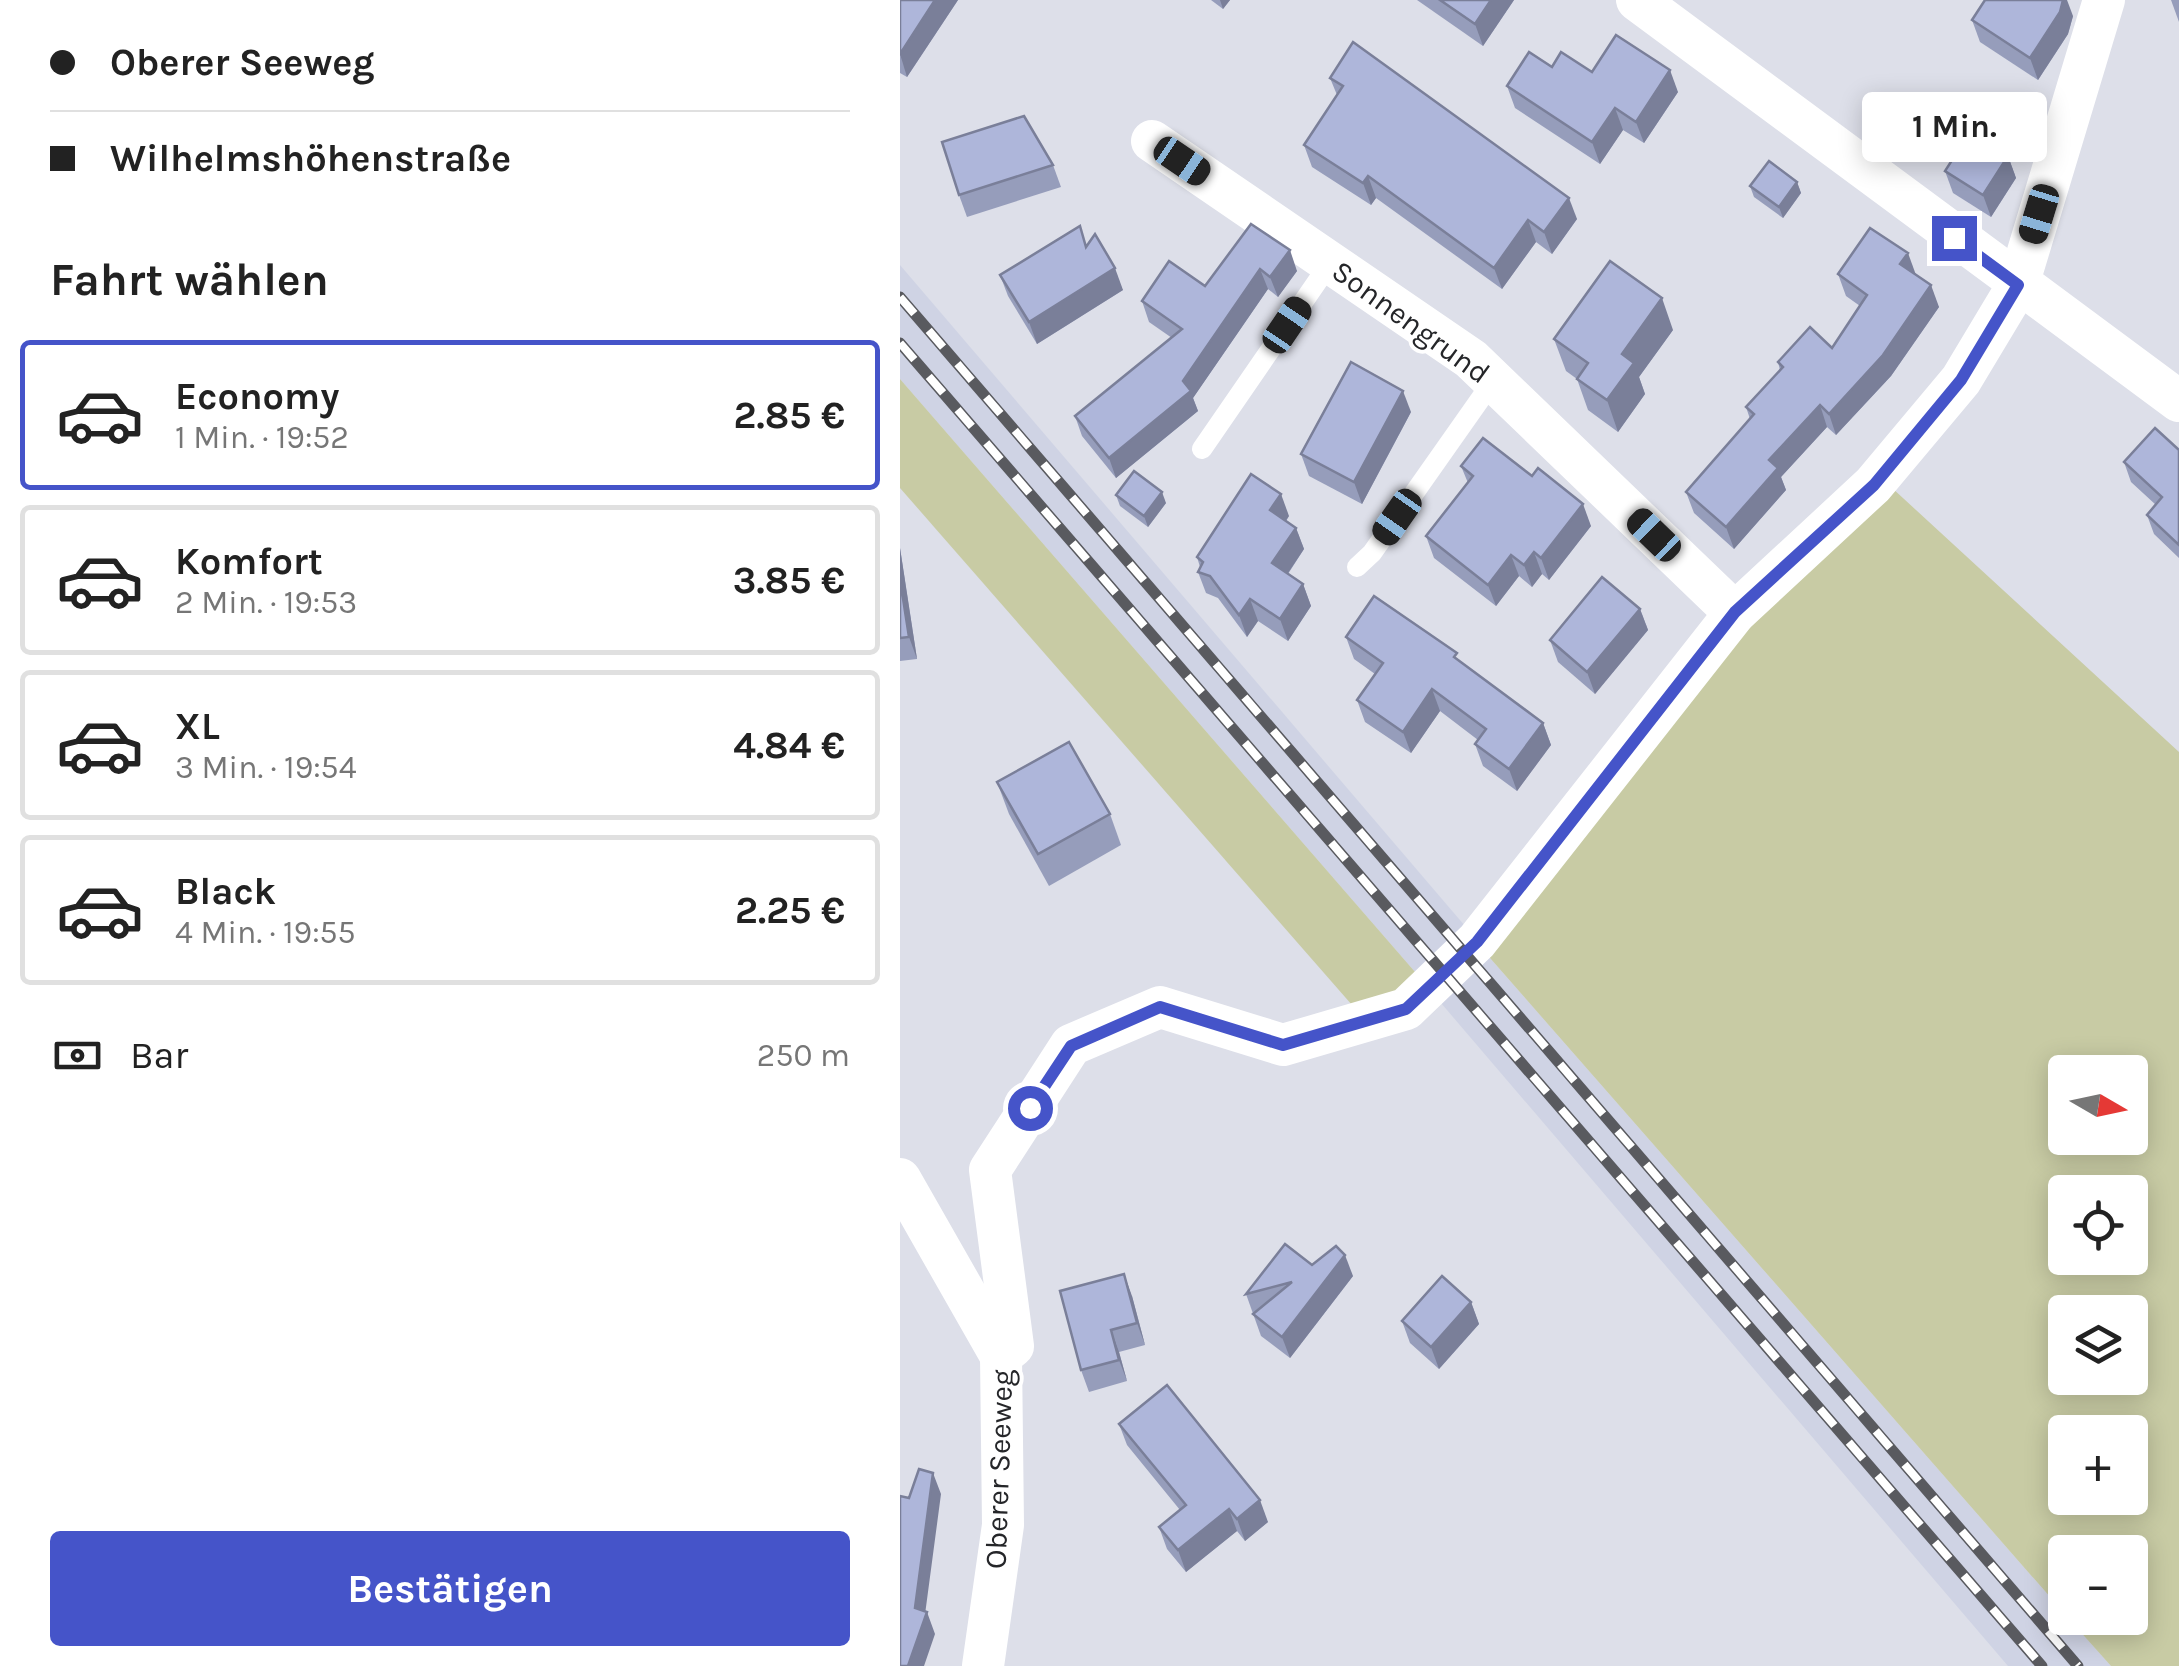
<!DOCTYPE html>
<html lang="de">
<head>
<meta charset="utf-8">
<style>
	:root { --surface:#fff; --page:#f6f6f6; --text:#222; --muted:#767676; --line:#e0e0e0; --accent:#4554c9 }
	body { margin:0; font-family:Karla,sans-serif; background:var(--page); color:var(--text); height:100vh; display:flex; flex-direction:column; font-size:38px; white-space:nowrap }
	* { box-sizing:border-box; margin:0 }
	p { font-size:32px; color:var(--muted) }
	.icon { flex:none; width:55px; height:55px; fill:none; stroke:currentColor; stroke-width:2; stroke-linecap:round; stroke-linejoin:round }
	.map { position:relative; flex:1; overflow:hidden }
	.drawer { display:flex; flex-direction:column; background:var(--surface); width:900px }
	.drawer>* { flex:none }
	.guide { display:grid; align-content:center; height:220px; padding:0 50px; background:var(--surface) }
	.needle { width:65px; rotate:99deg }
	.fabs { position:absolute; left:1148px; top:1055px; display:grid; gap:20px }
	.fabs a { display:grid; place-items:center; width:100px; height:100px; border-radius:10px; background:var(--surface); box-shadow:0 5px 25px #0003; font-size:50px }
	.end { position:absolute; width:45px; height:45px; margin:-22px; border:12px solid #4554c9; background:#fff; box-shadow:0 0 0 5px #fff }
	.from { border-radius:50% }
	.bubble { position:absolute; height:70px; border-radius:10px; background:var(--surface); box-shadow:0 5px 25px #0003; font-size:32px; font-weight:700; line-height:70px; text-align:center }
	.car { position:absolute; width:30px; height:60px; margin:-30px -15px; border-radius:12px; box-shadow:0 0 8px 2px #0007; background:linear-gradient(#222 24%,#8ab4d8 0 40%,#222 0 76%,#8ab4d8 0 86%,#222 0) }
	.guide b { display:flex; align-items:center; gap:35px; height:95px; font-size:38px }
	.guide b+b { border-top:2px solid var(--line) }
	.guide i { width:25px; height:25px; background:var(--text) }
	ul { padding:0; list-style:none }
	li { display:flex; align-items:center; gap:30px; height:150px; margin:0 20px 15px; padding:0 30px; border:5px solid var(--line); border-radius:10px }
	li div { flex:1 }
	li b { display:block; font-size:38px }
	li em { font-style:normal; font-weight:700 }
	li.current { border-color:var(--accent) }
	li>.icon { width:90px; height:90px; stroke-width:1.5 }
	h2 { padding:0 50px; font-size:45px; line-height:120px }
	.pay { display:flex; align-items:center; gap:25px; height:110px; padding:0 50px; font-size:38px }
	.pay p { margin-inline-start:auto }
	.button { display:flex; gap:20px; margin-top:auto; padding:20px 50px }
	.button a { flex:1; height:115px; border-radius:10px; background:var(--accent); color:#fff; font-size:40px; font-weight:700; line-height:115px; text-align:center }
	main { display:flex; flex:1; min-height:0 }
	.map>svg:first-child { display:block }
	.built { fill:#cfd3e4 }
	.green { fill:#c8cba4; fill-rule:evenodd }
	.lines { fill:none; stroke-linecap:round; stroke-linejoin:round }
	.service { stroke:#fff; stroke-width:20 }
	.minor { stroke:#fff; stroke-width:42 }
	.rail-casing { stroke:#595a5f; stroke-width:11 }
	.rail { stroke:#fff; stroke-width:8; stroke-dasharray:22; stroke-linecap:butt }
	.wall { fill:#969dbb }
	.shaded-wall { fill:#7a7f99 }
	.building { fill:#aeb6da; stroke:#7a7f99; stroke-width:2.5 }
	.route { stroke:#4554c9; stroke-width:12 }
	.labels { text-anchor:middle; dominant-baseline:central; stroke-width:8; stroke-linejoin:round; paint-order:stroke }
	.street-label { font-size:30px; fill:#252629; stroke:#fff }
</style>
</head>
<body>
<main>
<section class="drawer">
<div class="guide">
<b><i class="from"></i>Oberer Seeweg</b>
<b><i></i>Wilhelmshöhenstraße</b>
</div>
<h2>Fahrt wählen</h2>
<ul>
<li class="current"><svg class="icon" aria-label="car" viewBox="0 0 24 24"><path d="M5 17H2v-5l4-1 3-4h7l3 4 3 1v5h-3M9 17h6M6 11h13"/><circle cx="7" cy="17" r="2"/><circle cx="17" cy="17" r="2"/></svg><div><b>Economy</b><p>1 Min. · 19:52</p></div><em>2.85 €</em></li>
<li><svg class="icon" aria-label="car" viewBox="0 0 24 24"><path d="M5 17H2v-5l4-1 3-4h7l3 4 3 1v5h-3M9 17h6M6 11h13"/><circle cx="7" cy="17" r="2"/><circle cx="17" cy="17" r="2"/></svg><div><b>Komfort</b><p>2 Min. · 19:53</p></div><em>3.85 €</em></li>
<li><svg class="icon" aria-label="car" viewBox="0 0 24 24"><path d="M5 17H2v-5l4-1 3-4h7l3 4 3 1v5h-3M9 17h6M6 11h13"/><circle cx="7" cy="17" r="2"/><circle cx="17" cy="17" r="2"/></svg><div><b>XL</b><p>3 Min. · 19:54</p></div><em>4.84 €</em></li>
<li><svg class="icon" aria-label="car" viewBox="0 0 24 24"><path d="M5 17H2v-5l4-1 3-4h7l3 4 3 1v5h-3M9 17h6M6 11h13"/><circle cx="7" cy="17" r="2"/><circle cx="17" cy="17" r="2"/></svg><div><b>Black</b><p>4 Min. · 19:55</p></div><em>2.25 €</em></li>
</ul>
<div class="pay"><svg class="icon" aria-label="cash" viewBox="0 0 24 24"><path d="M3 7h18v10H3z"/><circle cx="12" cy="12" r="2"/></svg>Bar<p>250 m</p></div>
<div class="button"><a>Bestätigen</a></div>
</section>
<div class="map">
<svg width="1279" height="1666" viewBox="0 0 1279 1666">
	<rect width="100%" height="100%" fill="#dddfe9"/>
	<g class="built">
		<polygon points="0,265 571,933 522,980 0,379"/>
		<polygon points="583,950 1165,1614 1165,1618 1168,1618 1211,1666 1108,1666 535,996"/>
	</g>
	<g class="green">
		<polygon points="0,379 522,980 459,1013 0,488"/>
		<path d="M991,487L1279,752V1666H1211L1168,1618H1230V1552H1165V1614L583,950L843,623ZM1165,1072H1230V1138H1165ZM1165,1192H1230V1258H1165ZM1165,1312H1230V1378H1165ZM1165,1432H1230V1498H1165Z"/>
	</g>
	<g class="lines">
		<g class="service">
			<polyline points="302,449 430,263"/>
			<polyline points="457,567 472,553 593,381"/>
		</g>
		<g class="minor">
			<polyline points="737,0 1279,401"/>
			<polyline points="252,141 571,359 835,613"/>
			<polyline points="0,1179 101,1356"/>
			<polyline points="83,1666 103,1525 101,1356 113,1346 90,1170 171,1045 260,1007 383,1045 506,1009 577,941 835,613 973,485 1061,380 1118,285 1204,0"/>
		</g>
		<g class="rail-casing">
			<g id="rail">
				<polyline points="0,297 1178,1666"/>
				<polyline points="0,343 1142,1666"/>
			</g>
		</g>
		<use href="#rail" class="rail"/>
	</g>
	<g class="wall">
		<polygon points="0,0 58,0 7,77 0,73"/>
		<polygon points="311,0 330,0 323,9"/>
		<polygon points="517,0 614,0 583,46"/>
		<polygon points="1271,0 1279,0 1279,22"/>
		<polygon points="1173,16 1168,34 1138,80 1080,42 1072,20"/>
		<polygon points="652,67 692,72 778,92 744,143 723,130 700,164 615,108 607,86"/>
		<polygon points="430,78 677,219 652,254 636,242 602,289 476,198 471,205 412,167 404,145 437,95"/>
		<polygon points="1108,156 1116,178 1091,217 1053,193 1045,171"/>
		<polygon points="153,165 161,187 67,217 59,195"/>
		<polygon points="897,182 901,193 883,218 854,197 850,186"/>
		<polygon points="351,224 397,271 378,297 368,289 293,398 298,411 216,478 182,436 175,416 272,338 249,322 242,301 305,286"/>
		<polygon points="187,246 223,290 137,344 108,296 100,275"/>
		<polygon points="938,274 1015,274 1039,307 991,376 936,435 927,427 881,477 886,490 834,549 794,513 786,492 850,419 846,407 880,370 878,362 932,348 960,306 946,296"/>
		<polygon points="773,330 739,377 745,394 718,432 688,410 677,379 666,371 654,339"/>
		<polygon points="511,412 462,504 409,476 401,454"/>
		<polygon points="1279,450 1279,558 1254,534 1247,515 1256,505 1231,482 1224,462"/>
		<polygon points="561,466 691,526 649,580 642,574 632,587 619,576 596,606 534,558 526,536 568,483"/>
		<polygon points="216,495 266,503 248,527 220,506"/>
		<polygon points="389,516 386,521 396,528 404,549 388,574 403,584 411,606 388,641 358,621 347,637 318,598 306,593 298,572 300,567 297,557"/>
		<polygon points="0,548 17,659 0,661"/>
		<polygon points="740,609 748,630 695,694 658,662 650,640"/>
		<polygon points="446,637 560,662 643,723 651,745 617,791 583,766 575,744 578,740 540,711 511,753 465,722 457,700 475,674 454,659"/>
		<polygon points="97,782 210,814 221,845 149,886 109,814"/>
		<polygon points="412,1265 453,1276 390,1358 361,1336 346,1294"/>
		<polygon points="232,1296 245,1345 219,1352 227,1381 189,1392 181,1370"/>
		<polygon points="571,1302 579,1324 539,1369 510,1343 502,1321"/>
		<polygon points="219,1424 368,1522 345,1541 337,1531 286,1572 267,1549 259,1527 280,1510 227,1445"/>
	</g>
	<g class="shaded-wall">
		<polygon points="35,0 58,0 7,77 0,54"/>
		<polygon points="320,0 330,0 323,9"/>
		<polygon points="591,0 614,0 583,46 575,24"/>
		<polygon points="1163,0 1167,0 1173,16 1168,34 1138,80 1130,58"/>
		<polygon points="770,70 778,92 744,143 736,122"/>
		<polygon points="715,108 723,130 700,164 692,142"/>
		<polygon points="1108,156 1116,178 1091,217 1083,195"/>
		<polygon points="468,176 476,198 471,205 463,183"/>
		<polygon points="897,182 901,193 883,218 879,207"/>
		<polygon points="669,198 677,219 652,254 644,232"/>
		<polygon points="628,220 636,242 602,289 594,268"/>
		<polygon points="390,250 397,271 378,297 370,277"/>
		<polygon points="1008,253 1016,275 1000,264"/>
		<polygon points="215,268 223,290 137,344 129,322"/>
		<polygon points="360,269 368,289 293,398 298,411 216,478 209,458 283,381"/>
		<polygon points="1031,285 1039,307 991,376 936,435 929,414"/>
		<polygon points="762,298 773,330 739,377 745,394 718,432 707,400 722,354"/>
		<polygon points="503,391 511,412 462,504 454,482"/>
		<polygon points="920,405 927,427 881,477 886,490 834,549 826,527 869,460"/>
		<polygon points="262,492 266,503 248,527 244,516"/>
		<polygon points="381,494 389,516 378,532 370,510"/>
		<polygon points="683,504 691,526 649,580 641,558"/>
		<polygon points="396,528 404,549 380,585 372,563"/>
		<polygon points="0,548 17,659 9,637 0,579"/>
		<polygon points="634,552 642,574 632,587 624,565"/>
		<polygon points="611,555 619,576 596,606 588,585"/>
		<polygon points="403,584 411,606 388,641 380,619"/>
		<polygon points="350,599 358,621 347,637 339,615"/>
		<polygon points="740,609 748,630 695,694 687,672"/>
		<polygon points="532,689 540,711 511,753 503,732"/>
		<polygon points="643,723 651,745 617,791 609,769"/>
		<polygon points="445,1255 453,1276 390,1358 382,1337"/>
		<polygon points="224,1274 232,1296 245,1345 237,1323"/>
		<polygon points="571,1302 579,1324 539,1369 531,1347"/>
		<polygon points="211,1330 219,1352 227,1381 219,1360"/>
		<polygon points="33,1473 41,1494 24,1622 27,1612 35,1634 24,1666 8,1666"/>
		<polygon points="360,1500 368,1522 345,1541 337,1519"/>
		<polygon points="329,1509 337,1531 286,1572 278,1550"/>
	</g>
	<g class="building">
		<polygon points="0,0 35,0 0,54"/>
		<polygon points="540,0 591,0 575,24"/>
		<polygon points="1085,0 1163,0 1160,12 1130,58 1072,20"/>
		<polygon points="716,35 770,70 736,122 715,108 692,142 607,86 629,52 652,67 661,52 692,72"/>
		<polygon points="453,42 669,198 644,232 628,220 594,268 468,176 463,183 404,145 443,86 430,78"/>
		<polygon points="124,116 153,165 59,195 42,142"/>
		<polygon points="1070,132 1108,156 1083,195 1045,171"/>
		<polygon points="869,161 897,182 879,207 850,186"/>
		<polygon points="351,224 390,250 370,277 360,269 283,381 291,391 209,458 175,416 282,329 242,301 269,261 305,286"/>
		<polygon points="180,226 186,247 195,234 215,268 129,322 100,275"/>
		<polygon points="970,228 1008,253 1000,264 1031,285 983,355 929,414 920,405 869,460 878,468 826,527 786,492 854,414 846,407 883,367 878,362 910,327 932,348 967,295 938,274"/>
		<polygon points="710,261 762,298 722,354 734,363 707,400 677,379 688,363 654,339"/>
		<polygon points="451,362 503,391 454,482 401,454"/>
		<polygon points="1255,428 1279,450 1279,545 1247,515 1262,497 1224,462"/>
		<polygon points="583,438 632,476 638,468 683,504 641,558 634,552 624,565 611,555 588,585 526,536 573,476 561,466"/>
		<polygon points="234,471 262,492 244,516 216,495"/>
		<polygon points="351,474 381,494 370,510 396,528 372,563 403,584 380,619 350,599 339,615 310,576 298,572 303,562 297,557"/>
		<polygon points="702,577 740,609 687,672 650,640"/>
		<polygon points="0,579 9,637 0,638"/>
		<polygon points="474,596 557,653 554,657 643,723 609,769 575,744 586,729 532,689 503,732 457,700 483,663 446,637"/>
		<polygon points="169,742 210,814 138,854 97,782"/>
		<polygon points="385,1244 412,1265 436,1246 445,1255 382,1337 353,1314 392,1282 346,1294"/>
		<polygon points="224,1274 237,1323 211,1330 219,1360 181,1370 160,1291"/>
		<polygon points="542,1276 571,1302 531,1347 502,1321"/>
		<polygon points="267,1385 360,1500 337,1519 329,1509 278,1550 259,1527 286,1505 219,1424"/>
		<polygon points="19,1469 33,1473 15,1608 27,1612 8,1666 0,1666 0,1496 9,1498"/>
	</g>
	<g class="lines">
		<polyline class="route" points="130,1108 171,1046 260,1007 383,1045 506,1009 577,942 835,612 974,485 1061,380 1118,285 1054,238"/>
	</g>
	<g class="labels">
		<g class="street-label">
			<text transform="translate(511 322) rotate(36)">Sonnengrund</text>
			<text transform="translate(99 1469) rotate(-88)">Oberer Seeweg</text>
		</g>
	</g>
</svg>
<div class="fabs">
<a><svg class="needle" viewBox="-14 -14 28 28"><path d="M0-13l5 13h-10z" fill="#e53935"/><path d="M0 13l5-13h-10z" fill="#767676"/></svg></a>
<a><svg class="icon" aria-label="locate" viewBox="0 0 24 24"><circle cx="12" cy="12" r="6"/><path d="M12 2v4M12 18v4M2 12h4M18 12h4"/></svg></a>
<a><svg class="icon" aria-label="layers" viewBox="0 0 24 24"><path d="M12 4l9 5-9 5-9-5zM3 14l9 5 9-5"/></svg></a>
<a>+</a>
<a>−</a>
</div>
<i class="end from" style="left:130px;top:1108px"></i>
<i class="end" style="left:1054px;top:238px"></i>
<div class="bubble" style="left:962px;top:92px;width:185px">1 Min.</div>
<i class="car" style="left:282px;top:161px;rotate:124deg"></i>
<i class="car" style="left:1139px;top:214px;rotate:197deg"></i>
<i class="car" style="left:387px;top:325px;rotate:34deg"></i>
<i class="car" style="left:497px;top:517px;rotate:215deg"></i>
<i class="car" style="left:754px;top:535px;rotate:314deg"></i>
</div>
</main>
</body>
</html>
